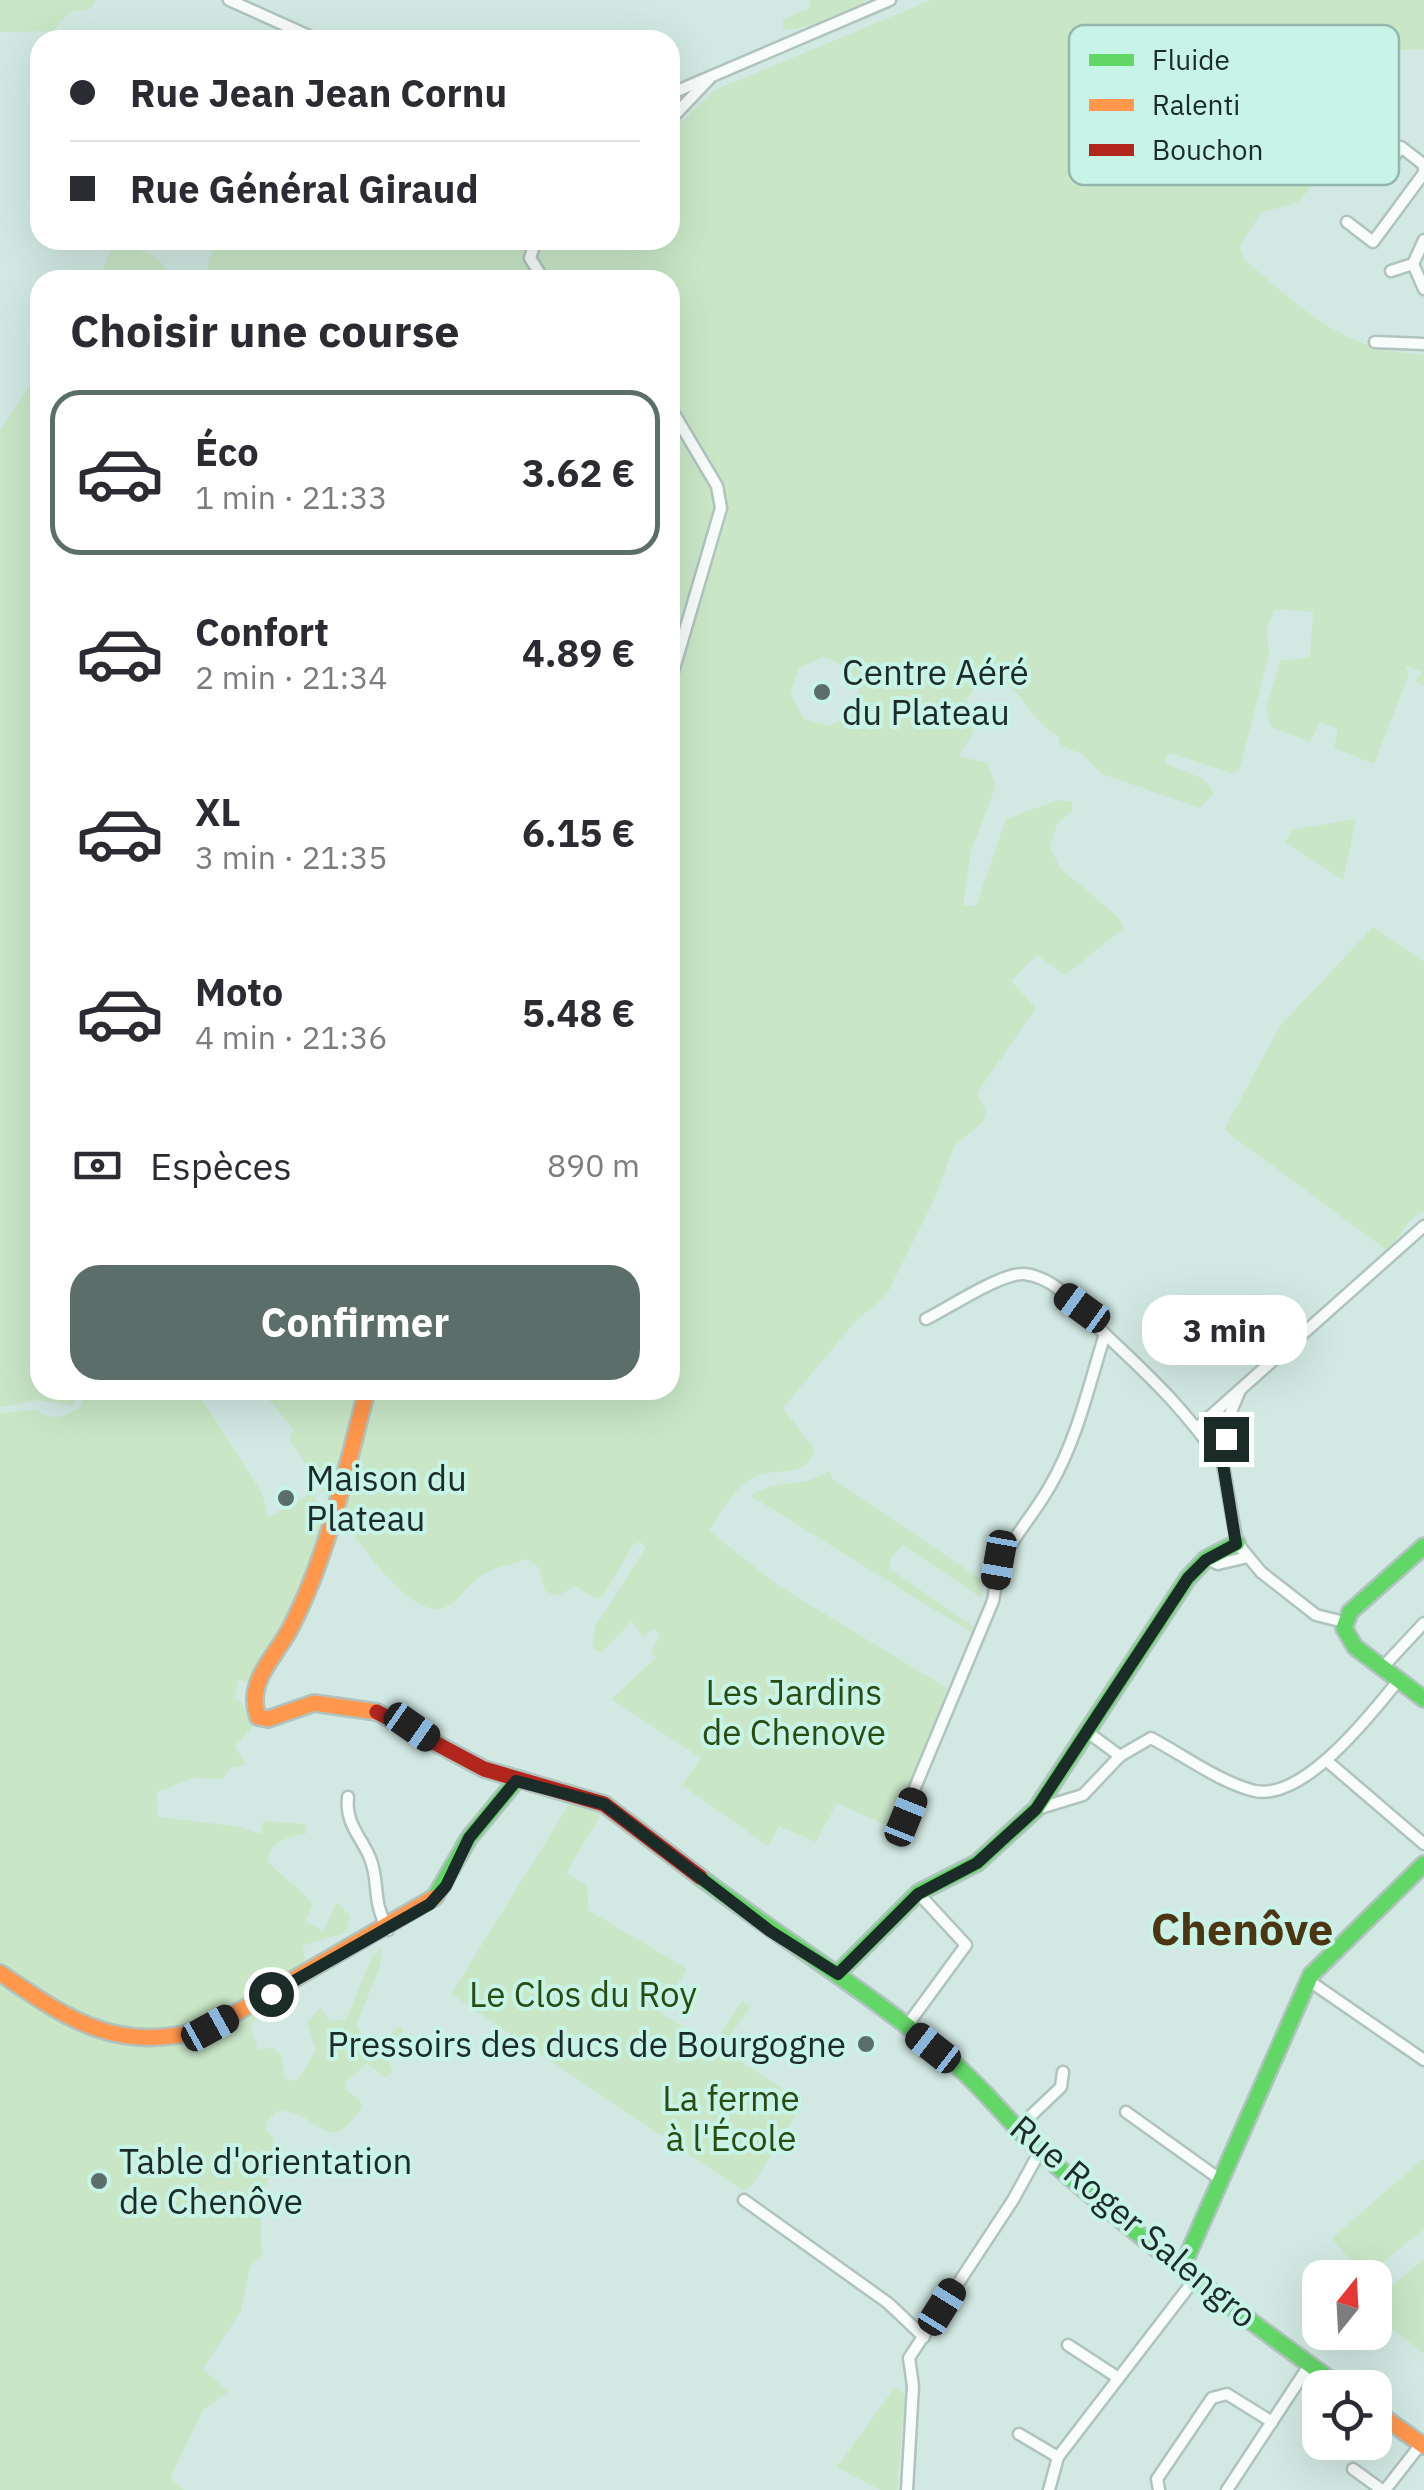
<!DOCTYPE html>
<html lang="fr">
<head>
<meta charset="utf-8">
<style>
	:root { --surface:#fff; --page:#f7f7f7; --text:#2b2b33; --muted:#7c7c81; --line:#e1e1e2; --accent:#5b6e69 }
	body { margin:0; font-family:"IBM Plex Sans",sans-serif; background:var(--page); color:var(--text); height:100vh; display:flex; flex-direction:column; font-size:38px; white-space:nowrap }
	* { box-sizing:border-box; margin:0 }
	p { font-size:32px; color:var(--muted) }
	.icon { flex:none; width:55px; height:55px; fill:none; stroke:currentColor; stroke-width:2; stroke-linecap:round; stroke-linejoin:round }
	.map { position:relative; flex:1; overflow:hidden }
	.panel { position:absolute; left:30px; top:270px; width:650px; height:1130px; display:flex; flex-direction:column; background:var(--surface); border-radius:30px; box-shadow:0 10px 40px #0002 }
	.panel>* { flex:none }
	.hud { position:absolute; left:30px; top:30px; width:650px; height:220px; border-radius:30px; box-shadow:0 10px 40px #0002; display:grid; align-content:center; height:220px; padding:0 40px; background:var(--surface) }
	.needle { width:65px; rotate:18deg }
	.fabs { position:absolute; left:1302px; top:2260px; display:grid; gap:20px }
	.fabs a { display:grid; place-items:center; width:90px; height:90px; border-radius:20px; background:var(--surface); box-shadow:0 10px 40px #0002; font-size:50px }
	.end { position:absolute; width:45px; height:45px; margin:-22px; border:12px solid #1b2b27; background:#fff; box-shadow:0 0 0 5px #fff }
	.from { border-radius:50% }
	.bubble { position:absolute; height:70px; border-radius:30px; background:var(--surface); box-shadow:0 10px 40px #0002; font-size:32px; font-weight:800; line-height:70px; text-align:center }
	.car { position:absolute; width:30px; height:60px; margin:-30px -15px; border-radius:12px; box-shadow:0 0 8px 2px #0007; background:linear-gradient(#222 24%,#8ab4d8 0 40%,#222 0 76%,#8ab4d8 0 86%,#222 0) }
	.hud b { display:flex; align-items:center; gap:35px; height:95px; font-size:38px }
	.hud b+b { border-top:2px solid var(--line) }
	.hud i { width:25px; height:25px; background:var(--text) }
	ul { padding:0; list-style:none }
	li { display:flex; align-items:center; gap:30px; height:165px; margin:0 20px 15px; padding:0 20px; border:5px solid transparent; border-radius:30px }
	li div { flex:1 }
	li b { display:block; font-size:38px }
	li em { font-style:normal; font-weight:800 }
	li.active { border-color:var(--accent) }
	li>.icon { width:90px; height:90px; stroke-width:1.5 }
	h2 { padding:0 40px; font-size:45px; line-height:120px }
	.pay { display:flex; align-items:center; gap:25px; height:110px; padding:0 40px; font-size:38px }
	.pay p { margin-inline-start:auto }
	.cta { display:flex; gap:20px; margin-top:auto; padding:20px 40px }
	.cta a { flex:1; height:115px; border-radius:30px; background:var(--accent); color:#fff; font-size:40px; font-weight:800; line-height:115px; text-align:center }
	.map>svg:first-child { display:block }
	.green { fill:#c9e7c7; fill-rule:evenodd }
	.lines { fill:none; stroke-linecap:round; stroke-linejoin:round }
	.street-casing { stroke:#b0c3be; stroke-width:15 }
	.fast-casing { stroke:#b0c3be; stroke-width:20 }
	.slow-casing { stroke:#b0c3be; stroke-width:20 }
	.jam-casing { stroke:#b0c3be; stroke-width:20 }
	.street { stroke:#f8fcfb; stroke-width:10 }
	.fast { stroke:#63d668; stroke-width:15 }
	.slow { stroke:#ff974d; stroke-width:15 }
	.jam { stroke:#b3261e; stroke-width:15 }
	.route { stroke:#1b2b27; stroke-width:12 }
	.poi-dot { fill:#5b6e69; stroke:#c8f3e7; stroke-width:4 }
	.labels { text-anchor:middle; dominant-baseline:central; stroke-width:8; stroke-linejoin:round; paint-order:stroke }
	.poi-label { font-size:35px; fill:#1b2b27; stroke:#c8f3e7; text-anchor:start }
	.park-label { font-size:35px; fill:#284c11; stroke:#c8f3e7 }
	.street-label { font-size:35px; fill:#1b2b27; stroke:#c8f3e7 }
	.district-label { font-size:45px; font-weight:bold; fill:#4c3512; stroke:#c8f3e7 }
	.key { fill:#c8f3e7; stroke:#94b7ad; stroke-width:2.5 }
	.key-label { font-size:28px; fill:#1b2b27 }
</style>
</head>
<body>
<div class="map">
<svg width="1424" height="2490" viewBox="0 0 1424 2490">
	<rect width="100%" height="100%" fill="#d2e9e3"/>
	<g class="green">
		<polygon points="0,0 96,0 96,1 90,9 69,12 53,31 0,32"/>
		<path d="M810,0H865L858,11C836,14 799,33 783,29V19L810,8Z"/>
		<path d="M931,0H1424V49L1344,53L1295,113L1341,152L1298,202L1261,213L1239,247L1244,259C1306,312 1339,349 1424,355V685L1415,681L1422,672L1405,665L1409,674L1374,764L1334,748L1338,729L1320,722L1310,742L1271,727L1266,708L1280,661L1310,657L1313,612L1275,609L1267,628L1269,655L1239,770L1231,773L1169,753L1164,763L1204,779L1214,793L1200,808L1102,774L1082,754L1061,746L1058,736C1031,722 1024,692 998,677L979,681L967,699L973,732L959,756L987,763L996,786L971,851L963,905L976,906L1006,819L1058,800L1072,802L1073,810L1057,824L1050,847L1060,868L1119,918L1124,928L1065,975L1037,955L1011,981L1036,1008L977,1093L986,1112L983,1122L954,1146L936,1196L887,1294L853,1324L783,1408L815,1450C803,1480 780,1466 755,1477C734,1486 721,1513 709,1531L779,1586L950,1690L896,1830L837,1803L816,1842L779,1826L768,1846L682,1785L701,1758L611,1699L656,1658L651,1651L660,1636L654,1629L643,1637L632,1621L601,1653L592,1648L595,1627L646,1547L641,1542L634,1544L603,1596L594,1598L575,1586L557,1596L545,1591L539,1568L527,1559C513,1564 497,1567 484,1574C468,1582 459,1603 443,1608C400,1624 311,1471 289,1438L294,1430L261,1390H670V280H206L209,259L219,240H670V132L715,90ZM823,657L848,667L859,687L850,715L829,726L804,719L790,693L799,668Z"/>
		<polygon points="115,240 156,257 176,280 99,280"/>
		<polygon points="40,370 40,1390 77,1390 73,1406 39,1400 0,1407 0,430"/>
		<polygon points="1356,819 1343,880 1285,842 1292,830"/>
		<polygon points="1373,927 1424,962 1424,1211 1410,1220 1388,1251 1224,1130 1280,1026"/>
		<path d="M85,1390H196L262,1493L268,1517L312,1493L325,1515L293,1611L249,1682L239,1680L234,1699L242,1702L252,1728L235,1746L246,1765L230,1768L223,1779L194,1778L157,1792L158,1817L236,1826L261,1834L263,1821L305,1824L307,1833C287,1838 273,1839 267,1860C280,1877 302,1888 313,1905L305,1921L323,1931L337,1902L350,1916L345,1933L302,1946L307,1965C272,1985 236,2012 199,2026C125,2056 58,2006 0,1966V1413L37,1410C51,1423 67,1416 81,1407Z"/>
		<path d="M829,1471L833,1479L982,1580L983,1599L903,1545L890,1559V1569L974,1627L972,1633L751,1496C781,1475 796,1492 829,1471Z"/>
		<polygon points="572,1800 603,1811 566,1873 587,1886 588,1910 687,1969 660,2012 712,2046 742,2001 751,2006 721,2049 804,2102 751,2187 742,2190 451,1994"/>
		<path d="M382,1947L380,1967L356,2025L366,2040V2057L398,2027L403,2028L399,2049L389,2062L392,2071L386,2078L367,2063L346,2082L345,2089L359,2099L362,2107C326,2163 320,2109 277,2111L267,2122L266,2131L273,2138C273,2176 254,2222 263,2254L250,2266L241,2311L203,2369L228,2392L203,2410L170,2478L184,2490H0V1981C94,2050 154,2069 258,2008L264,2011L250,2025L258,2049L273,2048L281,2055L285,2079L297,2081L316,2050L307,2023L321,2007L329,2021L346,2019L372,1957Z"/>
		<polygon points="1424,2158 1424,2229 1364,2277 1332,2238"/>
		<polygon points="1424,2259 1424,2354 1375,2314 1375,2300"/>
		<polygon points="895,2387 905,2395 897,2490 880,2490 837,2467"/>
	</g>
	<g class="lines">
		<g class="street-casing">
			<g id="street">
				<polyline points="229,0 318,40"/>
				<polyline points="670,94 890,0"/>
				<polyline points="670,120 709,79"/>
				<polyline points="1393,158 1401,147 1423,164"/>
				<polyline points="1347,222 1373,242 1424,173 1424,163"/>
				<polyline points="536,240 530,258 544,280"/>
				<polyline points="1424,240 1413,264 1424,289"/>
				<polyline points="1391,271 1413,264"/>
				<polyline points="1375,342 1424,344"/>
				<polyline points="670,407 717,486 721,508 670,682"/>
				<path d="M926,1319C949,1308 1000,1273 1024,1274C1059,1277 1086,1317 1109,1338C1154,1380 1188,1413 1223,1465"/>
				<polyline points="1240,1390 1230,1414 1223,1465 1237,1543 1261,1572 1316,1615 1344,1622"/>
				<polyline points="1198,1427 1424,1226"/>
				<polyline points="1206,1559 1218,1564 1248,1557"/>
				<polyline points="1382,1668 1424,1623"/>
				<polyline points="1086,1731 1120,1756"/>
				<polyline points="1327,1761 1424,1844"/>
				<path d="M348,1797C345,1824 361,1836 370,1858C380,1882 371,1899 388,1930"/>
				<path d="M1037,1809L1083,1795L1120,1756L1151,1738C1183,1755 1221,1783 1255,1791C1304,1801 1371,1714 1398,1681"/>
				<path d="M896,1833L993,1601C1002,1540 1022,1535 1050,1486C1077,1440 1089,1385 1105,1334"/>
				<polyline points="1308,1980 1424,2060"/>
				<polyline points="906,2027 966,1945 918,1893"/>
				<polyline points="1126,2112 1221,2180"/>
				<polyline points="1018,2128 1061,2087 1063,2072"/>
				<polyline points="744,2200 888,2303 924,2337"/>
				<polyline points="1068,2345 1117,2377"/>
				<polyline points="1019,2434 1058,2457"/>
				<polyline points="1353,2469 1382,2490"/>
				<polyline points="907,2490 913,2386 909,2358 1013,2200 1040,2151"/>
				<polyline points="1049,2490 1058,2457 1194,2280"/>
				<polyline points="1159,2490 1157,2479 1212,2398 1227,2394 1272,2422"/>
				<polyline points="1227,2490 1310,2364"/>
				<polyline points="1385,2490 1421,2444"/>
			</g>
		</g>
		<g class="fast-casing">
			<g id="fast">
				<polyline points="1424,1546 1350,1612 1344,1628 1355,1647 1424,1699"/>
				<path d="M700,1877C785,1941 876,1997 957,2066C988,2093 1012,2126 1042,2153C1138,2238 1239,2314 1342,2388"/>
				<polyline points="435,1897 469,1838 516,1781"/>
				<polyline points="838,1973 918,1893 977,1863 1036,1809 1188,1578 1206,1559 1237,1543"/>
				<polyline points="1182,2268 1311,1975 1424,1864"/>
			</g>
		</g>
		<g class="slow-casing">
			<g id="slow">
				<path d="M367,1390C346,1469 329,1553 291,1627C276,1657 245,1681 258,1717L268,1719L314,1703L377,1712"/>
				<path d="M0,1973C73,2023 119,2054 210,2028L435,1897"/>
				<polyline points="1375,2411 1424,2446"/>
			</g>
		</g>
		<g class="jam-casing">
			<polyline id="jam" points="377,1712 484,1769 604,1804 700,1877"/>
		</g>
		<use href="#street" class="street"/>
		<use href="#fast" class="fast"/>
		<use href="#slow" class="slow"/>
		<use href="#jam" class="jam"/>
	</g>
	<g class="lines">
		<polyline class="route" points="271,1994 430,1904 446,1886 469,1838 516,1781 604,1804 770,1931 838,1974 918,1894 977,1863 1036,1809 1188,1578 1206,1560 1236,1544 1223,1464 1226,1439"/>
	</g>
	<g class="poi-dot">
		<circle cx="822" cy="692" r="10"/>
		<circle cx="286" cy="1498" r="10"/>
		<circle cx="866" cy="2044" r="10"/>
		<circle cx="99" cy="2181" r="10"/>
	</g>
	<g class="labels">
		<g class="poi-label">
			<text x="842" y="672">Centre Aéré<tspan x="842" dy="40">du Plateau</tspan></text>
			<text x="306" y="1478">Maison du<tspan x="306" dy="40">Plateau</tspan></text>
			<text x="846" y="2044" text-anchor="end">Pressoirs des ducs de Bourgogne</text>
			<text x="119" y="2161">Table d'orientation<tspan x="119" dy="40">de Chenôve</tspan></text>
		</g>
		<g class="park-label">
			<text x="794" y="1692">Les Jardins<tspan x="794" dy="40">de Chenove</tspan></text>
			<text x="583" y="1994">Le Clos du Roy</text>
			<text x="731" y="2098">La ferme<tspan x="731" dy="40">à l'École</tspan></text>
		</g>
		<g class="street-label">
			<text transform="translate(1134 2221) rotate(40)">Rue Roger Salengro</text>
		</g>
		<g class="district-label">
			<text x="1242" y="1928">Chenôve</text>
		</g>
	</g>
	<rect x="1069" y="25" width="330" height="160" rx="15" class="key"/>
	<rect x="1089" y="54" width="45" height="12" fill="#63d668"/>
	<rect x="1089" y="99" width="45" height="12" fill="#ff974d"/>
	<rect x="1089" y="144" width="45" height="12" fill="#b3261e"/>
	<g class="key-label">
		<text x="1152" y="70">Fluide</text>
		<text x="1152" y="115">Ralenti</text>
		<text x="1152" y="160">Bouchon</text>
	</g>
</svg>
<div class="fabs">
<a><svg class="needle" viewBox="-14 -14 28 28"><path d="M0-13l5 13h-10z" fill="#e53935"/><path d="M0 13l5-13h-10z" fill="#7c7c81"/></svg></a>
<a><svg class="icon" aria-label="locate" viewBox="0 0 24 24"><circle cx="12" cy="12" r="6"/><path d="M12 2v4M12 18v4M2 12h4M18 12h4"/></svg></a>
</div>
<i class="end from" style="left:271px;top:1994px"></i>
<i class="end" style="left:1226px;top:1439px"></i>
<div class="bubble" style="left:1142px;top:1295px;width:165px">3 min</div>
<i class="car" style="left:1082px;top:1308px;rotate:306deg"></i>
<i class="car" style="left:999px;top:1560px;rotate:190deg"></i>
<i class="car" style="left:412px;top:1727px;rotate:125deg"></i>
<i class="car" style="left:906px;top:1817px;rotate:22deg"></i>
<i class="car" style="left:210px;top:2028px;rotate:61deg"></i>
<i class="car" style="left:933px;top:2048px;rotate:308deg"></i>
<i class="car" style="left:942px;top:2307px;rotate:32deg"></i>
<div class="hud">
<b><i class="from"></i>Rue Jean Jean Cornu</b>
<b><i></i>Rue Général Giraud</b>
</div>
<section class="panel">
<h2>Choisir une course</h2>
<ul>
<li class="active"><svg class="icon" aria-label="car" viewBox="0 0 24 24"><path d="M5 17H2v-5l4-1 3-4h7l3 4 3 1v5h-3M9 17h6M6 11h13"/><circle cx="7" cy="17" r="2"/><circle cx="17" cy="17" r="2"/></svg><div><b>Éco</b><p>1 min · 21:33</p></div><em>3.62 €</em></li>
<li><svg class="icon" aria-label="car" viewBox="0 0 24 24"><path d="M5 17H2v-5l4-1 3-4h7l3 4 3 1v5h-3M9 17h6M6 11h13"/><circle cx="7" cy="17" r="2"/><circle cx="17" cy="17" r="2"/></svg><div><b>Confort</b><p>2 min · 21:34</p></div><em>4.89 €</em></li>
<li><svg class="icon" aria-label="car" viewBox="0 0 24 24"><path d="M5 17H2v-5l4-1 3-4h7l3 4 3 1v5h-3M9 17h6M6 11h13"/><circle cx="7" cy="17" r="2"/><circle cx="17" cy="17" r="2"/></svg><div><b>XL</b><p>3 min · 21:35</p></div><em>6.15 €</em></li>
<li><svg class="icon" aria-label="car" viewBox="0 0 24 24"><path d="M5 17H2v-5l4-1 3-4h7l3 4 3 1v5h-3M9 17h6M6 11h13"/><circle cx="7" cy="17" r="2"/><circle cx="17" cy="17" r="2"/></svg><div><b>Moto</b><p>4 min · 21:36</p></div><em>5.48 €</em></li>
</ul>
<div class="pay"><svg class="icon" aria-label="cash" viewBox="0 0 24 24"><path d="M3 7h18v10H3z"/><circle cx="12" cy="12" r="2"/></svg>Espèces<p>890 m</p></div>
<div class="cta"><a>Confirmer</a></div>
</section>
</div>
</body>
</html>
